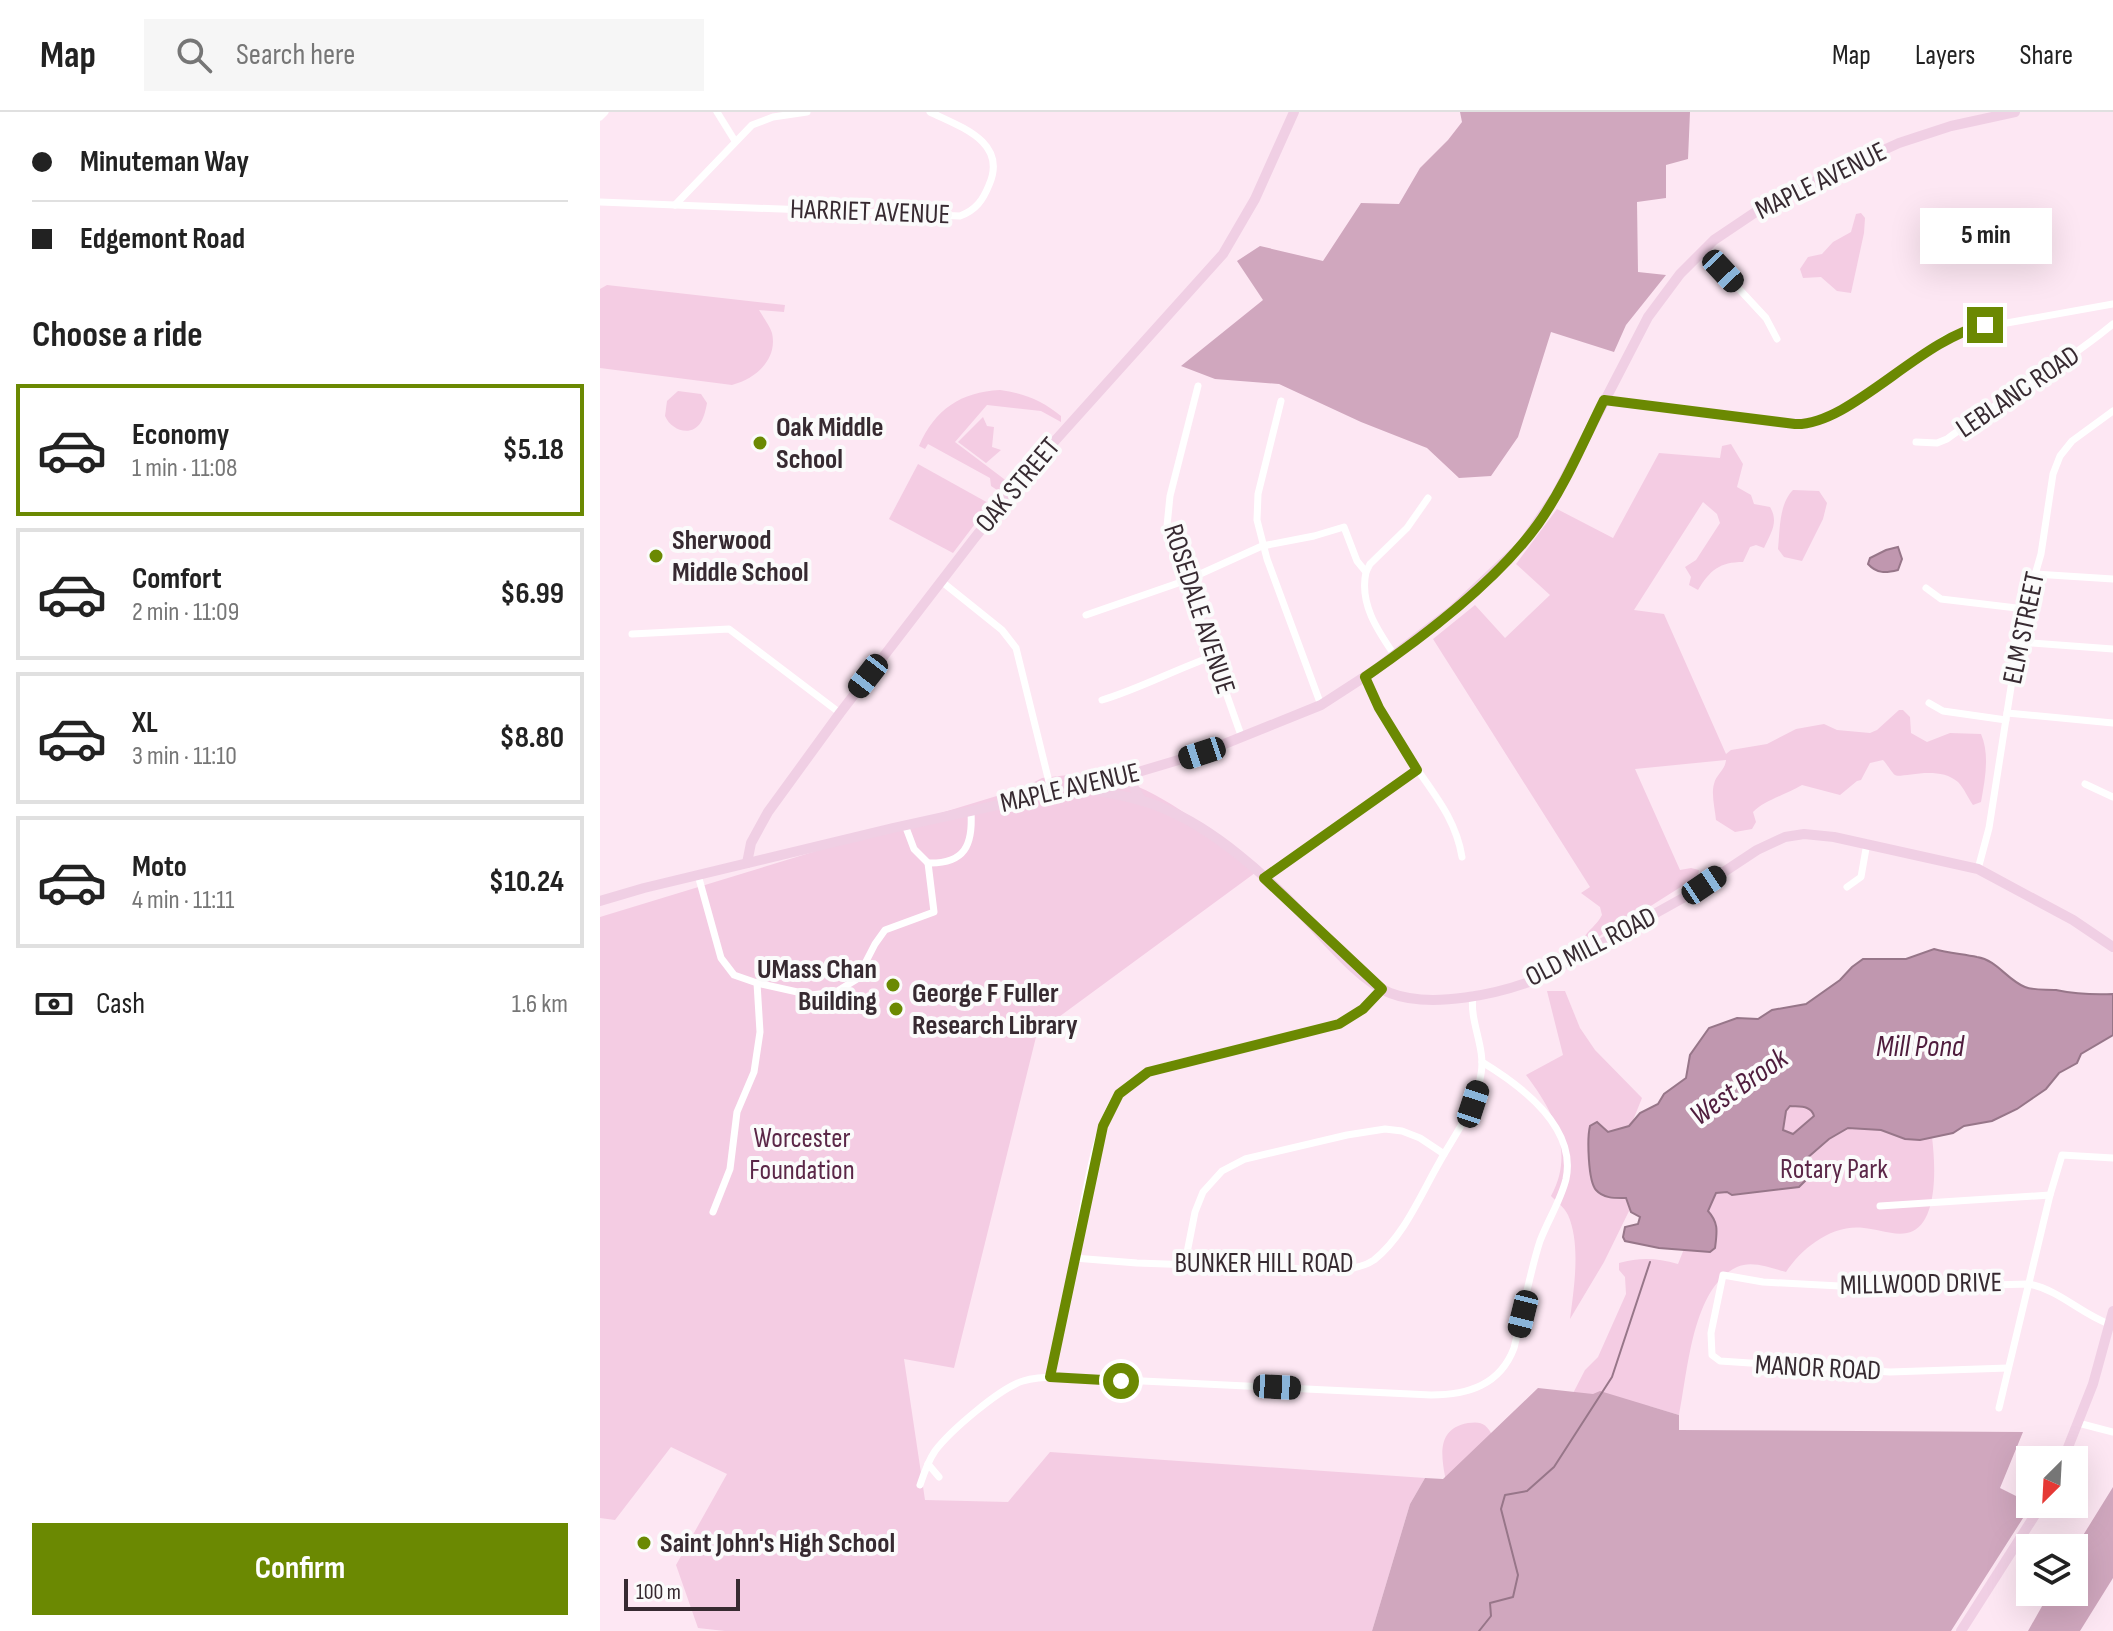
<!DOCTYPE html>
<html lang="en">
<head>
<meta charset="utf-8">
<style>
	:root { --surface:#fff; --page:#f6f6f6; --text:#222; --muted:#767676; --line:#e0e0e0; --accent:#6b8902 }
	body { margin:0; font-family:"Sofia Sans Condensed",sans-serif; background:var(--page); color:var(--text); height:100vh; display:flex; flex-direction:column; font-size:30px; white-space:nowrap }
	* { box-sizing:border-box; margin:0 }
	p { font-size:26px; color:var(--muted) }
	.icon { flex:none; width:44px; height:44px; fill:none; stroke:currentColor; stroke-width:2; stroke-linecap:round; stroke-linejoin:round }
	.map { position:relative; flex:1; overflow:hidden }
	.drawer { display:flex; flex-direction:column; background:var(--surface); width:600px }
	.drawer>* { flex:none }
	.banner { display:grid; align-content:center; height:176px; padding:0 32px; background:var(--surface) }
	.needle { width:52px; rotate:204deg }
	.buttons { position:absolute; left:1416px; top:1334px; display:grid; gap:16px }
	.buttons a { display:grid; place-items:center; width:72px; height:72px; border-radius:0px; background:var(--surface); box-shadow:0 8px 32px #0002; font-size:40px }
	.scale { position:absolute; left:24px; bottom:20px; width:116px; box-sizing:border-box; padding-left:8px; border:4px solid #372a31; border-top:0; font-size:22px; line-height:28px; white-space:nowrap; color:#372a31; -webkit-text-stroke:6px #fbfbfb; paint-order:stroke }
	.end { position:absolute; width:36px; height:36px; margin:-18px; border:10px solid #6b8902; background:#fff; box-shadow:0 0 0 4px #fff }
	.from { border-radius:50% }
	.bubble { position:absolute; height:56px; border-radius:0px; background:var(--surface); box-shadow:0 8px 32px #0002; font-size:26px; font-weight:700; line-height:56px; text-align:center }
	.car { position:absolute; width:24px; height:48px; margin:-24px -12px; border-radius:10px; box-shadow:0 0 6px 2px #0007; background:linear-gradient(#222 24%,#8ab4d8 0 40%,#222 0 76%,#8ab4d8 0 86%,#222 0) }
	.banner b { display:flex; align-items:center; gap:28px; height:76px; font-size:30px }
	.banner b+b { border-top:2px solid var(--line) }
	.banner i { width:20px; height:20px; background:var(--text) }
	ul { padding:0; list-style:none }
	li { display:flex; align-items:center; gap:24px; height:132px; margin:0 16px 12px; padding:0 16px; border:4px solid var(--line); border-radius:0px }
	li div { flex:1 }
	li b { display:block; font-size:30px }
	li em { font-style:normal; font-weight:700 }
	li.selected { border-color:var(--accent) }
	li>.icon { width:72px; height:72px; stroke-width:1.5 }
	h2 { padding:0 32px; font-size:36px; line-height:96px }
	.pay { display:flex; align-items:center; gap:20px; height:88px; padding:0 32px; font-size:30px }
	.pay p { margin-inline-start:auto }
	.action { display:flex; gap:16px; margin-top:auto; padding:16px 32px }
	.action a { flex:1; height:92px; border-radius:0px; background:var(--accent); color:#fff; font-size:32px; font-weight:700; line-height:92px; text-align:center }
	header { display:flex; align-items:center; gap:48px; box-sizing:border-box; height:112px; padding:0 40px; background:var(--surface); border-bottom:2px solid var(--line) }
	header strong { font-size:38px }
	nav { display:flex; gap:44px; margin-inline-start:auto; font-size:28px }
	.search { width:560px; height:72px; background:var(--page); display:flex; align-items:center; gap:20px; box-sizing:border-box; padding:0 28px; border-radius:0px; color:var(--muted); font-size:30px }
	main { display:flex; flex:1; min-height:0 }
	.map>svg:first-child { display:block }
	.green { fill:#f4cce3 }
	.forest { fill:#d0a7be }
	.water { fill:#c097af; stroke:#977689; stroke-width:2; fill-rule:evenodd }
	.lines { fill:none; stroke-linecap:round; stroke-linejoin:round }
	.stream { stroke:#977689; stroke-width:2 }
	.street { stroke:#fff; stroke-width:7 }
	.secondary { stroke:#f0cfe4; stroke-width:10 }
	.route { stroke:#6b8902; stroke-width:10 }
	.poi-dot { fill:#6b8902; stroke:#fbfbfb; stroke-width:3 }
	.labels { text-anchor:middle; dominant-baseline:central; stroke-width:8; stroke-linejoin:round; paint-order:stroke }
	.street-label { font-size:28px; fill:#372a31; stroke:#fbfbfb }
	.poi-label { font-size:28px; font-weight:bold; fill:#372a31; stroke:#fbfbfb; text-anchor:start }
	.park-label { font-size:28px; fill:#5b2748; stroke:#fbfbfb }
	.water-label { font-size:30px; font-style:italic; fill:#4f1c3d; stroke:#fbfbfb }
</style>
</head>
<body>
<header>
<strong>Map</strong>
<div class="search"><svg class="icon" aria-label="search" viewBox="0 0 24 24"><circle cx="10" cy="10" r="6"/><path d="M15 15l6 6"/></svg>Search here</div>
<nav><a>Map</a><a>Layers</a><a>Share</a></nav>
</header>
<main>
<section class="drawer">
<div class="banner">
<b><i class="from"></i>Minuteman Way</b>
<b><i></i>Edgemont Road</b>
</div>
<h2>Choose a ride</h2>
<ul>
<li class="selected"><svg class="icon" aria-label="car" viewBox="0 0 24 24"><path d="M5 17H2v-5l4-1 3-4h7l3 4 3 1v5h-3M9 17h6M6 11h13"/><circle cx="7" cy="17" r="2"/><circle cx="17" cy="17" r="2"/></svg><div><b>Economy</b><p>1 min · 11:08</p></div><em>$5.18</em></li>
<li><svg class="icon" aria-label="car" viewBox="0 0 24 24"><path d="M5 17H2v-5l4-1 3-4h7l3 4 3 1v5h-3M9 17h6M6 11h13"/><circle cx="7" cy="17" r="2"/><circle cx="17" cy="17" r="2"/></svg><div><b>Comfort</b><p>2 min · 11:09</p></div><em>$6.99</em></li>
<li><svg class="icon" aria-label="car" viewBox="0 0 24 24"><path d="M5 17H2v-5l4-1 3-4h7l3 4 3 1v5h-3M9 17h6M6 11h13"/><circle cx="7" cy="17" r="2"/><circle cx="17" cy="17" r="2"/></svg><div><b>XL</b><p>3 min · 11:10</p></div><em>$8.80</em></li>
<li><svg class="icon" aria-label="car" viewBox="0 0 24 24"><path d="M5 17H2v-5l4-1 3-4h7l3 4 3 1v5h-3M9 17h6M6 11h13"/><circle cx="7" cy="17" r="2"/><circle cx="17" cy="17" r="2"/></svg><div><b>Moto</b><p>4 min · 11:11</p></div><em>$10.24</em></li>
</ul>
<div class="pay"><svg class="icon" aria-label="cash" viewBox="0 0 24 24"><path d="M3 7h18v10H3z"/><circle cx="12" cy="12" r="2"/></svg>Cash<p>1.6 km</p></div>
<div class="action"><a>Confirm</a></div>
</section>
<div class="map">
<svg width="1513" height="1519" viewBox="0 0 1513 1519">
	<rect width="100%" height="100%" fill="#fde7f3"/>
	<g class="green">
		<polygon points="1261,101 1265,106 1264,121 1251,181 1237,179 1221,165 1203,166 1200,157 1208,145 1222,142 1233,130 1251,120 1256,102"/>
		<path d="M7,173L185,193L184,200L159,198C163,205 170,214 172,221C178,248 155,267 132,273L0,256V177Z"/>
		<path d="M400,278C424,281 443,289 461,304V310L441,299L387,293L355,330L408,370L403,377L397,378L391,374L390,366L328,332L325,337L319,334C335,297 361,280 400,278Z"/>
		<path d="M78,279L101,282L107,291C106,297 104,305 101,310C91,326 71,318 65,304L67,289Z"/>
		<polygon points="383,305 387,314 394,315 392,335 401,338 386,351 358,330"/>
		<path d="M1131,332L1143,352L1137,375L1151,383L1154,392L1170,395C1179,410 1171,421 1164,436L1156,433L1150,435L1143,450C1120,450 1110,458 1098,478L1089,473L1091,465L1085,455L1096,448L1120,411L1117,402L1103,390L1034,498L1064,502L1126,642L1131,638L1167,632L1196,617L1224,612L1237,618L1270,621L1277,618L1299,598H1303L1310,605L1311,621L1327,630L1350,621L1381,622C1390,643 1385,667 1381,690L1373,693C1368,686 1364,676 1358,670C1338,652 1300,667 1295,663C1292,661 1287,652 1283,648L1270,651L1261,668L1257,669L1240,683L1202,673C1187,682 1163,689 1153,700L1156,710L1152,717L1135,720L1116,708C1115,697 1111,682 1114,672C1116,662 1125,659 1126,648L1035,657L1080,758L1091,756L1099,758L1098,764L1016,816L1013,813L993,830L985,829L983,827C988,818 997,813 1002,803L1000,795L981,781L990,775L833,527L875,493L905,526L950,483L916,452L957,397L1013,426L1059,341L1120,346L1122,334Z"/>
		<polygon points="318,352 390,392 353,441 289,407"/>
		<path d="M1193,378L1219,379L1227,391L1223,407L1202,449L1184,445L1178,437C1180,417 1179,392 1193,378Z"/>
		<path d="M468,663C489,666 509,666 530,672C571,685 625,731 659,758L437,921L354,1256L304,1247L325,1388L408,1390L450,1340L825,1366L810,1392L772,1519H125L98,1516L76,1453L127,1362L71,1335L15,1408L0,1406V805L423,676L442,666Z"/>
		<path d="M947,879H965L980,916L995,938L1042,986L1011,1063L1037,1092L1030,1097L1004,1150L970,1207C974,1176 981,1132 968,1103C965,1096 956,1089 951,1084C975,1040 954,1000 926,963L963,943Z"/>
		<path d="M1186,975L1332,1025C1335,1049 1339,1106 1313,1119C1299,1126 1278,1117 1264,1116C1232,1112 1202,1136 1186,1160C1171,1156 1152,1148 1137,1155C1092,1176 1088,1259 1079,1303L1049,1294L849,1386C845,1357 829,1318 868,1311C882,1309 886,1312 893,1324L967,1293L985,1258L998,1245L1026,1182L1025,1165L1019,1158V1151C1041,1145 1056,1146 1078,1152L1107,1079L1183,1020Z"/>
	</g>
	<g class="forest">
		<polygon points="860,0 1090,0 1088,47 1066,53 1066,86 1037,90 1038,160 1066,163 1026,213 1014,240 951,220 918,325 891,364 859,366 827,336 761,310 679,272 615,267 581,254 663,188 637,149 660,134 723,149 761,91 799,92 820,56 848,28 862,10"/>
		<polygon points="938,1276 993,1282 1000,1279 1079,1303 1079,1318 1423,1320 1400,1376 1432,1392 1351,1519 772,1519 810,1392 825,1366 843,1367"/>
		<polygon points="1513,1375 1513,1466 1480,1519 1428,1519 1450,1480 1474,1480 1474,1438"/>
	</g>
	<g class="water">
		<path d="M1298,435L1302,447L1298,458C1286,461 1277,462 1268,452L1270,446L1286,438Z"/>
		<path d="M1334,837C1348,841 1363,842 1377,845C1397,848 1407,868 1425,875C1434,879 1447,877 1456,878C1476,882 1493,883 1513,882V923L1481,942L1477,951L1459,961L1446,977L1417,997L1392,1009L1364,1014L1353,1021L1320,1028L1305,1027L1281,1018L1248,1016L1229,1027L1206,1047V1068L1199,1075L1132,1083L1127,1080L1116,1081L1108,1099C1119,1111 1117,1120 1115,1136L1110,1140L1059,1136L1025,1129L1023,1125L1025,1115L1038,1112L1040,1105L1031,1100L1026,1086C1016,1086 1004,1087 996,1078C988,1069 987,1026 990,1014L997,1010L1008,1020L1029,1014L1040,1001L1058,992L1064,982L1086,966L1090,943L1109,916L1137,906L1158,907L1172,898L1206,892L1240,868L1252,855L1263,847H1306ZM1190,994C1200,995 1211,993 1214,1004L1193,1022L1183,1018L1186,999Z"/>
	</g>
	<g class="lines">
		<polyline class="stream" points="879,1519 891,1504 890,1491 913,1485 918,1463 901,1397 905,1383 927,1379 954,1355 1012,1265 1050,1150"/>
		<g class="street">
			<polyline points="117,0 135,29"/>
			<polyline points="0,5 5,0"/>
			<path d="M0,90L360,104C376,98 383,88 389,73C408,30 361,15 330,0"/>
			<polyline points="75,93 152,13 173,5 207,0"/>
			<polyline points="1103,138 1166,206 1177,227"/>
			<polyline points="598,274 570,384 567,414 642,626"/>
			<path d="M1004,288L1195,312C1234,313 1310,251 1344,227L1362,219L1513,192"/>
			<polyline points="681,289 658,382 657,408 667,447 721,593"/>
			<path d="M1316,330L1337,331L1347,327C1401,287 1461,255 1513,212"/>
			<polyline points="766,460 770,452 807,416 828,386"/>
			<polyline points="1435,462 1513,467"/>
			<polyline points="341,469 402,518 416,536 452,682"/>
			<polyline points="1326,476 1341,487 1425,497"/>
			<path d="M486,503L587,468L662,434L714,424L744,415L757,449L766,460C759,492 778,519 795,544"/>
			<polyline points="32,522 129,517 240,601"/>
			<polyline points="1418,530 1513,537"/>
			<path d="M765,565C779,597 797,628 817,657C837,686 856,709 862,745"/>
			<path d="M502,588C539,577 574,558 611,545"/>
			<polyline points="1329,591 1343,599 1406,608"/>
			<polyline points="1407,601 1513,611"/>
			<polyline points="1485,672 1513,685"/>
			<path d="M328,751C365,752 373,733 371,700"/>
			<polyline points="1378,757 1389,716 1421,511 1441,442 1453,362 1460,344 1472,329 1513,299"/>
			<polyline points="98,763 121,846 134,863 157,871 160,920 154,960 137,1000 130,1057 113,1100"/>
			<polyline points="664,766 817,658"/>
			<polyline points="1247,775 1261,765 1267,731"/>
			<polyline points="157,871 211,883 236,880 257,867 275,832 285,818 334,800 328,751 314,737 305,713"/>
			<polyline points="1280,1094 1450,1083 1462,1043 1513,1046"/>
			<path d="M474,1146C482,1104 493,1014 518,983C531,967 547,960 566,954L739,912L763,897L782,877"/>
			<polyline points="585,1151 595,1100 603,1080 622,1059 645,1047 747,1023 785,1017 802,1019 820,1026 844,1042"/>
			<path d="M1408,1256L1290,1260L1120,1249L1112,1243L1111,1221L1123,1163L1163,1170L1278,1176L1429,1172C1459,1178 1480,1201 1509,1212"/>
			<path d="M450,1265L474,1146L537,1151L738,1158C751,1157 764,1155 774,1148C804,1124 820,1084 839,1051C855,1022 876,996 881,962C886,935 869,910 873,883"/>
			<polyline points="1399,1296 1450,1083"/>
			<polyline points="1478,1311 1513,1320"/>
			<polyline points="328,1352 339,1365"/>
			<path d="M320,1373C324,1361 328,1349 335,1339C350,1319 400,1276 423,1269C435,1265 448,1265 460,1265L831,1283C868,1283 900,1273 914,1236C923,1200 929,1163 940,1129C948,1108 961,1088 966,1067C977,1015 920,973 882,950"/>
		</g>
		<g class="secondary">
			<polyline points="530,663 534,676 542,689"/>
			<path d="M488,677C514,682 540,686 565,697C614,717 668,765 704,804C727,828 760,869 790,881C831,897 900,882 939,866L1092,781L1157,738L1185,725L1204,722L1234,725L1378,757L1473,808L1513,835"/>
			<polyline points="147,751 151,731 168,700 240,601 373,428 426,361 623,142 655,87 694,0"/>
			<polyline points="0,789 44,776 293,716 508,669 602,641 721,593 775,558 853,498 922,433 956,383 1048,205 1080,162 1114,128 1172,89 1299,31 1351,14 1415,0"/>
			<polyline points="1463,1348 1493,1272 1513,1199"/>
			<polyline points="1361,1519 1442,1392"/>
		</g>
	</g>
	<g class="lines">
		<path class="route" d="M521,1269L450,1265L503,1014L519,982L548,960L739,912L763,897L782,877L664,766L817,658L779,596L765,565C822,526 897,469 938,412C965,374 983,330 1004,288L1195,312C1250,314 1321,226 1385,213"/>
	</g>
	<g class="poi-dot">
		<circle cx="160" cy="331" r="8"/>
		<circle cx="56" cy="444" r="8"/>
		<circle cx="293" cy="873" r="8"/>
		<circle cx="296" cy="897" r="8"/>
		<circle cx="44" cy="1431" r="8"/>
	</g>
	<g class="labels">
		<g class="street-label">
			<text transform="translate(1221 69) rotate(-26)">MAPLE AVENUE</text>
			<text transform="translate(270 100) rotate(2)">HARRIET AVENUE</text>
			<text transform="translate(1418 280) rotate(-34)">LEBLANC ROAD</text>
			<text transform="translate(418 373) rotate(-50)">OAK STREET</text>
			<text transform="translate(599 497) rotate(72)">ROSEDALE AVENUE</text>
			<text transform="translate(1424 516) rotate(-78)">ELM STREET</text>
			<text transform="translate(470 676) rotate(-13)">MAPLE AVENUE</text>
			<text transform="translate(991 835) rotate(-27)">OLD MILL ROAD</text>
			<text x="664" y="1151">BUNKER HILL ROAD</text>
			<text transform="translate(1321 1172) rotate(-1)">MILLWOOD DRIVE</text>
			<text transform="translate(1218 1256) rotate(3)">MANOR ROAD</text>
		</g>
		<g class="poi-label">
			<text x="176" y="315">Oak Middle<tspan x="176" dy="32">School</tspan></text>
			<text x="72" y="428">Sherwood<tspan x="72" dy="32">Middle School</tspan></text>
			<text x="277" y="857" text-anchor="end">UMass Chan<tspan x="277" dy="32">Building</tspan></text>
			<text x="312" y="881">George F Fuller<tspan x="312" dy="32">Research Library</tspan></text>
			<text x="60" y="1431">Saint John's High School</text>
		</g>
		<g class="park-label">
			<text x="202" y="1026">Worcester<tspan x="202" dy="32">Foundation</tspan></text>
			<text x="1234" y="1057">Rotary Park</text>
		</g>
		<g class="water-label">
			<text x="1320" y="935">Mill Pond</text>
			<text transform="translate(1139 975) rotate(-35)">West Brook</text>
		</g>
	</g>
</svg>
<div class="buttons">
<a><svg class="needle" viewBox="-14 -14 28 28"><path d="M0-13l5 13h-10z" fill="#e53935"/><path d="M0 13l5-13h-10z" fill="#767676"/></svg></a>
<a><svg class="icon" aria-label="layers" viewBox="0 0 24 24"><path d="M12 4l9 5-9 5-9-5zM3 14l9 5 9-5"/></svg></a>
</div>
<div class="scale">100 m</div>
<i class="end from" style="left:521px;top:1269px"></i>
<i class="end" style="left:1385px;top:213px"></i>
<div class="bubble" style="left:1320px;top:96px;width:132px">5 min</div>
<i class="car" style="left:1123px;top:159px;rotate:137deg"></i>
<i class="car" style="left:268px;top:564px;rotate:218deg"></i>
<i class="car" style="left:602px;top:641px;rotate:252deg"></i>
<i class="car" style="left:1104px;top:773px;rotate:56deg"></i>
<i class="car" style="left:873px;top:992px;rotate:18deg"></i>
<i class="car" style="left:923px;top:1202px;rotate:194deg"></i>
<i class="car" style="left:677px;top:1275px;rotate:93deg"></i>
</div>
</main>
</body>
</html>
